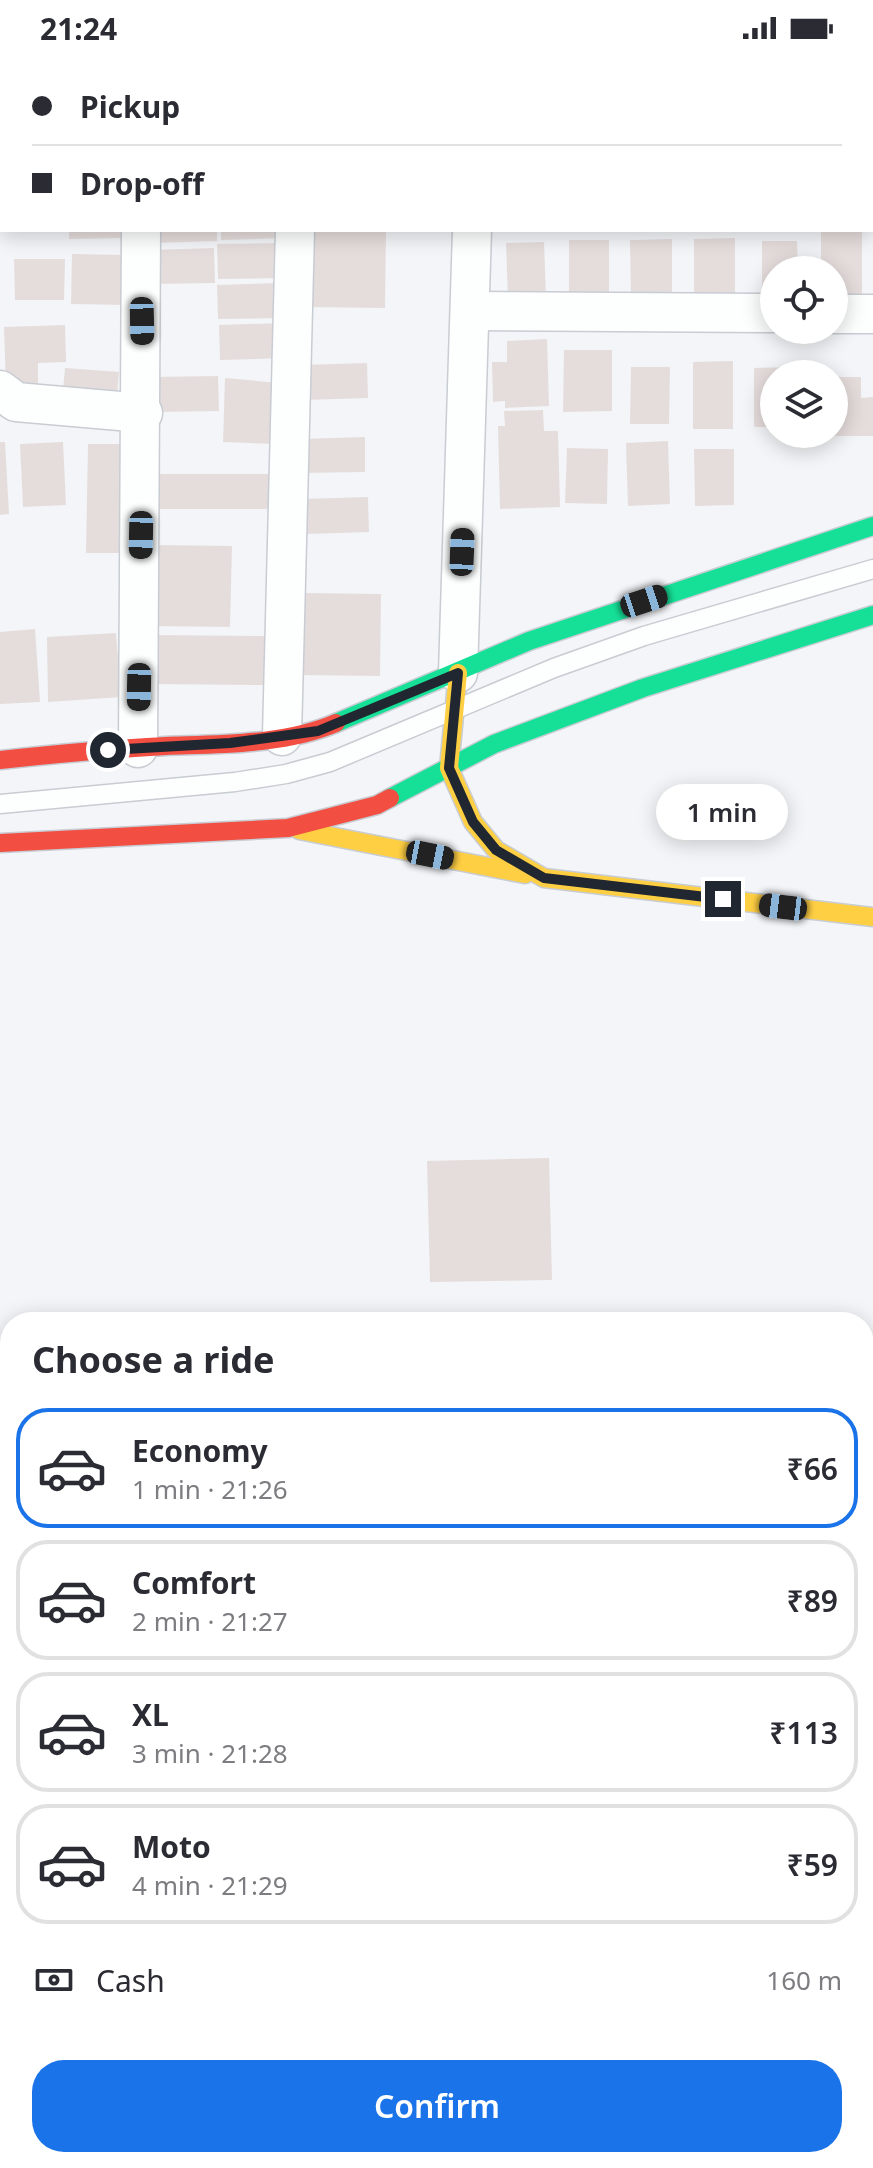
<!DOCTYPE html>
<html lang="en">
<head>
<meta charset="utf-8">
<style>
	:root { --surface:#fff; --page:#f2f2f3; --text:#2b2b33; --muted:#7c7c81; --line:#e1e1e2; --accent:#1a73e8 }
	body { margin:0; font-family:"Noto Sans",sans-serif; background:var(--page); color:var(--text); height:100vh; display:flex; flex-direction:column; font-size:30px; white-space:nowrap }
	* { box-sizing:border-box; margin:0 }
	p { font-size:26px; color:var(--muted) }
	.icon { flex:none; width:44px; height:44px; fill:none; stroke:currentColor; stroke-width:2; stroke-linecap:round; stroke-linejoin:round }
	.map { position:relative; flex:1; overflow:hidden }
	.side { position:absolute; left:0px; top:1256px; width:874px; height:856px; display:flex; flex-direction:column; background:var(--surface); border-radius:32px 32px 0 0; box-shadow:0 4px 20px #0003 }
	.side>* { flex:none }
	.guide { position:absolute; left:0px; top:0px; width:874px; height:176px; box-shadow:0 4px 20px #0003; display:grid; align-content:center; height:176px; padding:0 32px; background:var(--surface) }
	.fabs { position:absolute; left:760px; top:200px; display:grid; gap:16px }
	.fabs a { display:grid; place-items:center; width:88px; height:88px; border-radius:50%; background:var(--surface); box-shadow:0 4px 20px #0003; font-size:40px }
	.end { position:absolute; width:36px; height:36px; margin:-18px; border:10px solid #202730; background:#fff; box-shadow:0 0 0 4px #fff }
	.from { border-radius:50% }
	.bubble { position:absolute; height:56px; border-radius:28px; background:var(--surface); box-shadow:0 4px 20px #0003; font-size:26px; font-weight:600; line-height:56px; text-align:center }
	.car { position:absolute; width:24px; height:48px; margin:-24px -12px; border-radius:10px; box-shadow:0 0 6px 2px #0007; background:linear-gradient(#222 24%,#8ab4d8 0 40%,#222 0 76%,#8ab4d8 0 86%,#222 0) }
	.guide b { display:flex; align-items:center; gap:28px; height:76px; font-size:30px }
	.guide b+b { border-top:2px solid var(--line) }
	.guide i { width:20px; height:20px; background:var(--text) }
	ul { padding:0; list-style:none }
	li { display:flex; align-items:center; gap:24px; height:120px; margin:0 16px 12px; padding:0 16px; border:4px solid var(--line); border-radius:32px }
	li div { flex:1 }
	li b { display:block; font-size:30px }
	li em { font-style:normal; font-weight:600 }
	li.current { border-color:var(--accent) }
	li>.icon { width:72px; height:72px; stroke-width:1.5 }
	h2 { padding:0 32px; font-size:36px; line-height:96px }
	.pay { display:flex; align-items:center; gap:20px; height:88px; padding:0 32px; font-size:30px }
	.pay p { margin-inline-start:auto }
	.button { display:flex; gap:16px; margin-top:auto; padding:16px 32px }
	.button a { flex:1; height:92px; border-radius:32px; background:var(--accent); color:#fff; font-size:32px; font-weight:600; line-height:92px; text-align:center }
	.status { display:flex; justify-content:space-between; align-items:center; height:56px; padding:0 40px; background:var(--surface); direction:ltr }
	.status svg { height:22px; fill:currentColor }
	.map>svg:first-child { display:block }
	.building { fill:#e5dddc }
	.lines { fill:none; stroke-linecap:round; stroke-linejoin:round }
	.lane-casing { stroke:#c8ccd3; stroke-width:21 }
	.street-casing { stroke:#c8ccd3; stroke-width:41 }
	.fast-casing { stroke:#c8ccd3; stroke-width:21 }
	.slow-casing { stroke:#c8ccd3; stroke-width:21 }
	.jam-casing { stroke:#c8ccd3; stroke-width:21 }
	.lane { stroke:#fdfefe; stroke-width:18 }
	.street { stroke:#fdfefe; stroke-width:38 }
	.fast { stroke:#16e098; stroke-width:18 }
	.slow { stroke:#ffcf43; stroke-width:18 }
	.jam { stroke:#f24e42; stroke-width:18 }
	.route { stroke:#202730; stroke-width:10 }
</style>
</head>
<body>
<div class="status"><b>21:24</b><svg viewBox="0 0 49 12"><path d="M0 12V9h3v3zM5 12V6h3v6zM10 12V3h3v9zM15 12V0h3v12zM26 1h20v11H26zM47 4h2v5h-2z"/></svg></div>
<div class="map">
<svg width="873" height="2112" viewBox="0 0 873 2112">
	<rect width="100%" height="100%" fill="#f3f5f8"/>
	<g class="building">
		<polygon points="69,174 126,174 126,182 69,183"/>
		<polygon points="152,174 217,174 217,185 153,187"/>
		<polygon points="221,174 285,174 285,182 221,184"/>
		<polygon points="306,174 386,174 385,252 305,251"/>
		<polygon points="821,176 862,176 862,242 834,242 834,214 821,214"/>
		<polygon points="735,182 735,247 694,247 694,183"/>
		<polygon points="672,183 672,244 631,245 630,184"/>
		<rect x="569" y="184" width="40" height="60"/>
		<polygon points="762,185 797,185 798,214 774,214 774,242 762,242"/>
		<polygon points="544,186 546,241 508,242 506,187"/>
		<polygon points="281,187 282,222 218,223 217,188"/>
		<polygon points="214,192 215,227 152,228 151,194"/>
		<polygon points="72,198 126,199 126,249 71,248"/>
		<polygon points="14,203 65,203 64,244 15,244"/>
		<polygon points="281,227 282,262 218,263 217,229"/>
		<polygon points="283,267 284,302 220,304 219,269"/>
		<polygon points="65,269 66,306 38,307 38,333 6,333 4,271"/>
		<polygon points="547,283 549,350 505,352 505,345 493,346 492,306 507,306 507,285"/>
		<polygon points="564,294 612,294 612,355 563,356"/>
		<polygon points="733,305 733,373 693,373 693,306"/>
		<polygon points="367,307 368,342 304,344 303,309"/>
		<polygon points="631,311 670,311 669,368 630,368"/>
		<polygon points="796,311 796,318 774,318 774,371 754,371 754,312"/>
		<polygon points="65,312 119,316 116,351 62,346"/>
		<polygon points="218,320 219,355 155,356 154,321"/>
		<polygon points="834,321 861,321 861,342 873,341 873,380 834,380"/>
		<polygon points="225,322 279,327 278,388 223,386"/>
		<polygon points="543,354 544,375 558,375 560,451 500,453 498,370 505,370 504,355"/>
		<polygon points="365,381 365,416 301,417 300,383"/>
		<polygon points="668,385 670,448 628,450 626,387"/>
		<polygon points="0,386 5,386 9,458 0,459"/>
		<polygon points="63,386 66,449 23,451 20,388"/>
		<polygon points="88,388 123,388 121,497 86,497"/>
		<polygon points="567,392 608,393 607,448 565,447"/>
		<polygon points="694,393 734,393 734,449 695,450"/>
		<polygon points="154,418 277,418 278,453 155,453"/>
		<polygon points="368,441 369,476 305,478 304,443"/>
		<polygon points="152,489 232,490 230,571 151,570"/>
		<polygon points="301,537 381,538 380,620 300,619"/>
		<polygon points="35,573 40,646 0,648 0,576"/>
		<polygon points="116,577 121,641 48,646 47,581"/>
		<polygon points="153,579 268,580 267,629 152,628"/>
		<polygon points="549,1102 552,1224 430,1226 427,1105"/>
		<polygon points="870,1278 873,1279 873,1312 864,1310"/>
		<polygon points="864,1317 873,1319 873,1334 864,1332"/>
		<polygon points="864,1334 873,1336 873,1355 864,1353"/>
		<polygon points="865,1359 873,1360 873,1420 864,1418"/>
		<polygon points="865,1422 873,1423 873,1464 864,1463"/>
		<polygon points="864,1464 873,1465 873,1495 864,1494"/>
		<polygon points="864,1498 873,1499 873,1554 864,1553"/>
		<polygon points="864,1554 873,1555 872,1602 864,1601"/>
	</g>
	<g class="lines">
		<g class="lane-casing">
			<polyline id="lane" points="0,748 235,726 286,718 330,706 554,612 644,580 873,513"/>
		</g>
		<g class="street-casing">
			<g id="street">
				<polyline points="473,2 473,0"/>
				<polyline points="872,69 873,69"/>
				<polyline points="470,255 774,257"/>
				<polyline points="834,258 873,258"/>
				<polyline points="0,334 16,346 143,357"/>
				<polyline points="458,617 472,174"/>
				<polyline points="282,680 295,174"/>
				<polyline points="138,692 141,174"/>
			</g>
		</g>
		<g class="fast-casing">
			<g id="fast">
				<polyline points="336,667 529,585 873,470"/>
				<polyline points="390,742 494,688 643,632 873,559"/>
			</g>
		</g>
		<g class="slow-casing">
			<g id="slow">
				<polyline points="458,617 449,712 473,766 496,794 544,822 873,861"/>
				<polyline points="299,774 525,818"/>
			</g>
		</g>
		<g class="jam-casing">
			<g id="jam">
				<path d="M0,704C55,698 110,693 166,690C220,688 285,689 336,667"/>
				<polyline points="0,787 288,772 377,749 390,742"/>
			</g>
		</g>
		<use href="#lane" class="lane"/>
		<use href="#street" class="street"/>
		<use href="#fast" class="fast"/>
		<use href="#slow" class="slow"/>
		<use href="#jam" class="jam"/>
	</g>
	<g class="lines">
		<polyline class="route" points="108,694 230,687 318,675 458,617 449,712 473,766 496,794 544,822 723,843"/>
	</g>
</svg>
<div class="fabs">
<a><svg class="icon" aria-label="locate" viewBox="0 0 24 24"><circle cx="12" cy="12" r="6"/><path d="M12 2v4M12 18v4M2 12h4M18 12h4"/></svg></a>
<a><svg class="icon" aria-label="layers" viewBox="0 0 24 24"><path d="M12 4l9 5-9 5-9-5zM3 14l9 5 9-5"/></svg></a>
</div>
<i class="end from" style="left:108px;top:694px"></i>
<i class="end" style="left:723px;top:843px"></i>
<div class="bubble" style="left:656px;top:728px;width:132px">1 min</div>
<i class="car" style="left:142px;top:265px;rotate:179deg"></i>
<i class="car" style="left:141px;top:479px;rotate:181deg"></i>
<i class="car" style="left:462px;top:496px;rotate:2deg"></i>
<i class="car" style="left:644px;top:545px;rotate:72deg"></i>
<i class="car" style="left:139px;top:631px;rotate:181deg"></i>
<i class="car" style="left:430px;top:799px;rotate:101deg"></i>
<i class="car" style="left:783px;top:851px;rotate:277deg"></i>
<div class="guide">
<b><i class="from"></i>Pickup</b>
<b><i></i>Drop-off</b>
</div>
<section class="side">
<h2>Choose a ride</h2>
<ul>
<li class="current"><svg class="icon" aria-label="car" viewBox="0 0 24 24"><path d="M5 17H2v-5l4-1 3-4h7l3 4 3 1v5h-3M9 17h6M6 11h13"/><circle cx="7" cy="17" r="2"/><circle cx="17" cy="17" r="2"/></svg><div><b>Economy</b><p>1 min · 21:26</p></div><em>₹66</em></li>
<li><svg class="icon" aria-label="car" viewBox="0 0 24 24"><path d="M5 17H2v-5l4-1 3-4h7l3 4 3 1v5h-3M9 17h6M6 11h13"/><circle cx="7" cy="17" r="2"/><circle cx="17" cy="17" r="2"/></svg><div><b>Comfort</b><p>2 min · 21:27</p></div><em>₹89</em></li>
<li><svg class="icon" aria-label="car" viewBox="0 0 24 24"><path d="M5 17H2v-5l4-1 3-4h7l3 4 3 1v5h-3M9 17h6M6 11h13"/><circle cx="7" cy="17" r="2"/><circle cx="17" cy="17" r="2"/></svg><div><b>XL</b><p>3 min · 21:28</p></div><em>₹113</em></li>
<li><svg class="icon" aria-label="car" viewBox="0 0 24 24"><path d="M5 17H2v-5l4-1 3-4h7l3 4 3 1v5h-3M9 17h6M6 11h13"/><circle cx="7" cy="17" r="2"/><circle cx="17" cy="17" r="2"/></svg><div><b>Moto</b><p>4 min · 21:29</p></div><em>₹59</em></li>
</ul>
<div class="pay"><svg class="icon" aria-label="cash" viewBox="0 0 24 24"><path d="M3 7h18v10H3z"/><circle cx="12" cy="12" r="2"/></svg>Cash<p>160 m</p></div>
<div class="button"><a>Confirm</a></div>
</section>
</div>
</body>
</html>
